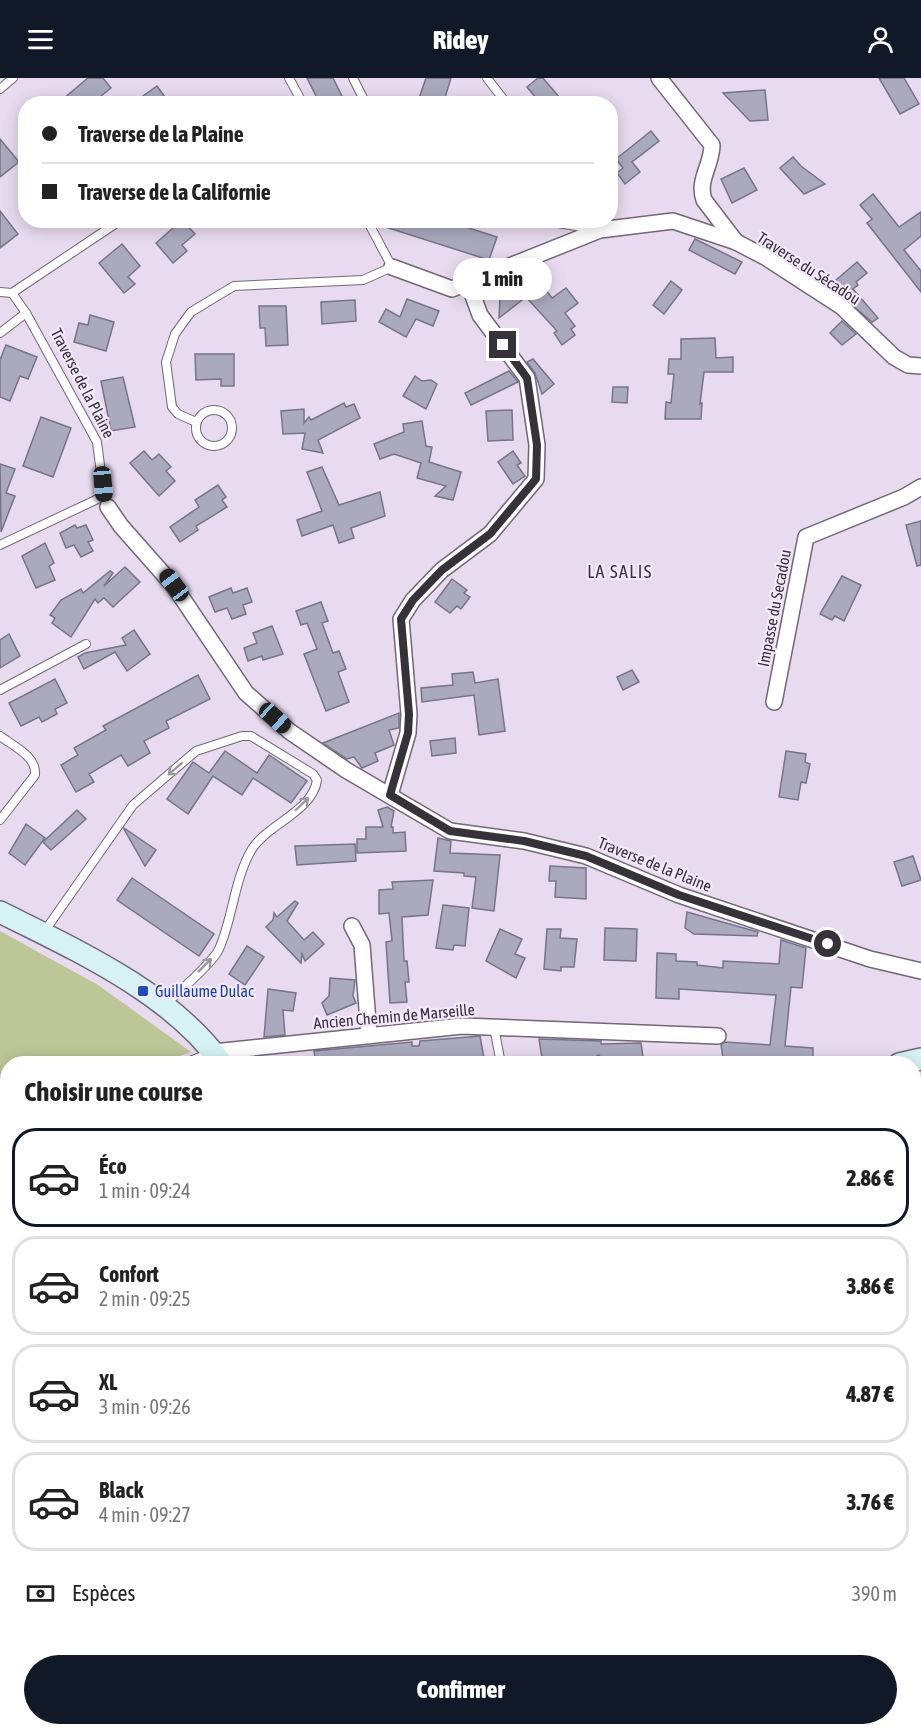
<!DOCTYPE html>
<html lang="fr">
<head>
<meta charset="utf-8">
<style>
	:root { --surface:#fff; --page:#f2f2f2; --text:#222; --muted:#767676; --line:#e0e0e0; --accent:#111827 }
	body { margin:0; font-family:"Asap Condensed",sans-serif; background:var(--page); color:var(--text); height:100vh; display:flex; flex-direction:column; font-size:22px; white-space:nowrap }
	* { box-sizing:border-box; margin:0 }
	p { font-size:20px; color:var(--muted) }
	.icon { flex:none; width:33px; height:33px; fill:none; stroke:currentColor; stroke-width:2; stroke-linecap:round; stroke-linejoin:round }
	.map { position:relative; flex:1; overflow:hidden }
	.details { position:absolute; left:0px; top:978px; width:921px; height:680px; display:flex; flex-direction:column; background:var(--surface); border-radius:24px 24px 0 0; box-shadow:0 3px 15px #0003 }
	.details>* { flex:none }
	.hud { position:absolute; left:18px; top:18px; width:600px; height:132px; border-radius:24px; box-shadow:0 3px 15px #0003; display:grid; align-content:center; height:132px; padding:0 24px; background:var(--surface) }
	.end { position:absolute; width:27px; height:27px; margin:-14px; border:8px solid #373239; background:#fff; box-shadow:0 0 0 3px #fff }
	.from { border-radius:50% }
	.bubble { position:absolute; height:42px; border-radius:21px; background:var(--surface); box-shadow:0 3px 15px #0003; font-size:20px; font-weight:800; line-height:42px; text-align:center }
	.car { position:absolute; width:18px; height:36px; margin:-18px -9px; border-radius:8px; box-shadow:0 0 4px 2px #0007; background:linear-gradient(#222 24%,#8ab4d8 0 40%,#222 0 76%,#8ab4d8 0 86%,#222 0) }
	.hud b { display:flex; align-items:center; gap:21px; height:57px; font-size:22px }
	.hud b+b { border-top:2px solid var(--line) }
	.hud i { width:15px; height:15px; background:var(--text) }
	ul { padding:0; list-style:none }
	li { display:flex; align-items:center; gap:18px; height:99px; margin:0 12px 9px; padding:0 12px; border:3px solid var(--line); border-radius:24px }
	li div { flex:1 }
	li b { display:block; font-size:22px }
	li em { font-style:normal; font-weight:800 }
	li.current { border-color:var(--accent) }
	li>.icon { width:54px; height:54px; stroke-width:1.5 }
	h2 { padding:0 24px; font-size:27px; line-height:72px }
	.pay { display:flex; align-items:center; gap:15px; height:66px; padding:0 24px; font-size:22px }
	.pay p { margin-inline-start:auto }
	.primary-button { display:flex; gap:12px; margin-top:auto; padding:12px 24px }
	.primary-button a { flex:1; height:69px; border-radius:36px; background:var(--accent); color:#fff; font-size:24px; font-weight:800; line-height:69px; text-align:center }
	header { display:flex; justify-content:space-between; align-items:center; height:78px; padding:0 24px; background:var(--accent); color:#fff; font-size:27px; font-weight:800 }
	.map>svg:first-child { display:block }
	.green { fill:#bcc697 }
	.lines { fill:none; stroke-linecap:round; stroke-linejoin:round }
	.stream { stroke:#768cb9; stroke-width:5 }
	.building { fill:#aaa9be; stroke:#767488; stroke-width:1.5 }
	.service-casing { stroke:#726678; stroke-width:10 }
	.minor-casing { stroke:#726678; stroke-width:18 }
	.tertiary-casing { stroke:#726678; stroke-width:22 }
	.secondary-casing { stroke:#726678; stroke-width:24 }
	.service { stroke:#fff; stroke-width:8 }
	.minor { stroke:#fff; stroke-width:15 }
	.tertiary { stroke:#fff; stroke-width:20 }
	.secondary { stroke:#d6f2f4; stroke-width:21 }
	.oneway { stroke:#9b989c }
	.route { stroke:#373239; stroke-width:8 }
	.transit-dot { fill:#1a4fb4; stroke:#f5e8fc; stroke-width:2 }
	.labels { text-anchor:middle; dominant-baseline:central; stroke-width:4.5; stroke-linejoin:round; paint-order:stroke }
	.street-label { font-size:16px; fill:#373239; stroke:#f5e8fc }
	.transit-label { font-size:16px; fill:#164399; stroke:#f5e8fc; text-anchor:start }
	.neighbourhood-label { font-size:18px; letter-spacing:1.5px; fill:#373239; stroke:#f5e8fc }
</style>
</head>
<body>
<header><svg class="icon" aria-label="menu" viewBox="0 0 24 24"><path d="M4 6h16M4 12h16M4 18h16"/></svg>Ridey<svg class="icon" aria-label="person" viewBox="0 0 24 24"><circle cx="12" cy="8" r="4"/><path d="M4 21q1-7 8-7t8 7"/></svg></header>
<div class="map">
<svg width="921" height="1657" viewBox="0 0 921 1657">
	<rect width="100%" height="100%" fill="#e8dbef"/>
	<g class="green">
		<polygon points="0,853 98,907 191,974 160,985 8,986 7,1041 0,1043"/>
		<polygon points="7,1174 8,1174 7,1354 0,1340 0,1175"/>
		<polygon points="7,1382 7,1623 0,1618 0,1386"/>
		<polygon points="52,1650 198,1650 200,1651 187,1657 62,1657"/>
	</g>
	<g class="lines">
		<polyline class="stream" points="476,1657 481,1650"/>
	</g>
	<g class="building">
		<polygon points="88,0 103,0 111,10 91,26 57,26"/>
		<polygon points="307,0 333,0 346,26 320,26"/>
		<polygon points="426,0 451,0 443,26 418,23"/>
		<polygon points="538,0 543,0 565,26 541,26 527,9"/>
		<polygon points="879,0 904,0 919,26 900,36"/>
		<polygon points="157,8 170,26 132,26"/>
		<polygon points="765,12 768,42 750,43 723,15"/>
		<polygon points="651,53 659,63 632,84 640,94 625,106 617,95 623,90 616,81"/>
		<polygon points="0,61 19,84 0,99"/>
		<polygon points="793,79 801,88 825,106 804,116 780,90"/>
		<polygon points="744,90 757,112 732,125 721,101"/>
		<polygon points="873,116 899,149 921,134 921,158 904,172 921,193 921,214 867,145 872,141 860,127"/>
		<polygon points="0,133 18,156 0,170"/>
		<polygon points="182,142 195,156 182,167 187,173 173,185 156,165"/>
		<polygon points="376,142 444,142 497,159 489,182 376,146"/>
		<polygon points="695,161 742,184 735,196 689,172"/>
		<polygon points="122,166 140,188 128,199 135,206 124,215 99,185"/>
		<polygon points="857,184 867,195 856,204 858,207 853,211 878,240 872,244 829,208"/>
		<polygon points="545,197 548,202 542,207 552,220 566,210 578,225 565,235 575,248 571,251 575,257 562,267 554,255 557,253 526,219 499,240 500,220"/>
		<polygon points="671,203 682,212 664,236 653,227"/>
		<polygon points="407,221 439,233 433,248 416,241 406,259 379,244 386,231 400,239"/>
		<polygon points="355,222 356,243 322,246 321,224"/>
		<polygon points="259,228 286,228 288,267 266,268 265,250 260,250"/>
		<polygon points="90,237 114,244 106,273 74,264 79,245 88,247"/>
		<polygon points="842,243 856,256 842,267 830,255"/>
		<polygon points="715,260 716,280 733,279 733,294 704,294 700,326 702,325 701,341 665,341 666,324 671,325 674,296 668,296 669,281 681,281 681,261"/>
		<polygon points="6,267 37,279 28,301 20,298 10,323 0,319 0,282"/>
		<polygon points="195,276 234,276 234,308 221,308 221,301 196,302"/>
		<polygon points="533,281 554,306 542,316 535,295 527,284"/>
		<polygon points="509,293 518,304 471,327 465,315"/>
		<polygon points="415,298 422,303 431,302 437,306 426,331 403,318"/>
		<polygon points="123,299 135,349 111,353 101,303"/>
		<polygon points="613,309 628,309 627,325 612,324"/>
		<polygon points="344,325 346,329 354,326 360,340 318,362 323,375 302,371 305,355 283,356 281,333 304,331 304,345 309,339 311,342"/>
		<polygon points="512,332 513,362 488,363 486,333"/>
		<polygon points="41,339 71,350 53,399 23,388"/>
		<polygon points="422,343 426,368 432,369 429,384 461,394 453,422 435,418 446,408 417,400 421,385 394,376 380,381 374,366 404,354 403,346"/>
		<polygon points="144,373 152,382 159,376 171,389 166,393 175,403 159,418 130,385"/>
		<polygon points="513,373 521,385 517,387 525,398 513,406 498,384"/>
		<polygon points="0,386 15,391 6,415 15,418 1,454"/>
		<polygon points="322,389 339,427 380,414 385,438 351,450 354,460 339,465 333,447 302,458 297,442 322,433 307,394"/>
		<polygon points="218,407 226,419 222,422 227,429 196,448 198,452 180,464 170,449 199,429 195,422"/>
		<polygon points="921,443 921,487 917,488 906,447"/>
		<polygon points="75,447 77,450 86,447 93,462 88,464 93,473 81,479 74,467 66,470 60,455"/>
		<polygon points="45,465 54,485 49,488 55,502 36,510 22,478"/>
		<polygon points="125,489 140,504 113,529 104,520 98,525 95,521 71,559 52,545 55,540 50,537 61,522 81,511 83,515 110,493 113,495 104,508"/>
		<polygon points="842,498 861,507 844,543 835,538 832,542 820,536"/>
		<polygon points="452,501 467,512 464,515 470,519 461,531 457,528 450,535 435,524"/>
		<polygon points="231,510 233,515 247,510 252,524 243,527 246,536 232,541 227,530 215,534 209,519"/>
		<polygon points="321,524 328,543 322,545 333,575 339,573 346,591 338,594 349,624 326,633 304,576 317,571 307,545 301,547 296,533"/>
		<polygon points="272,548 283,576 263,582 262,578 248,583 244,570 257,565 253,555"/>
		<polygon points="134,552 150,576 127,593 115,574 84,591 78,579 85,575 126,567 122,560"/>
		<polygon points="9,556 20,578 0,590 0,562"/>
		<polygon points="632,592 639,604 623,612 617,599"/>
		<polygon points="473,594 475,605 498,601 505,653 479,657 474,617 422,624 421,610 453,607 452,596"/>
		<polygon points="198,597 210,621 166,643 169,650 144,663 150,675 128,688 121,677 89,696 94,704 76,714 61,687 78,677 74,670 106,652 103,648"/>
		<polygon points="55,601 67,625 55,631 57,636 42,644 39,639 21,648 9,625"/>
		<polygon points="399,635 399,650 389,652 394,667 375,675 378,683 362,690 354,679 347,681 323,665"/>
		<polygon points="455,660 456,675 432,678 430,663"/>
		<polygon points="225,673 257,695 269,677 307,703 291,725 253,700 242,717 213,698 188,736 167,721 193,684 209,695"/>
		<polygon points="786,673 806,676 805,684 810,686 806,705 801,704 798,722 779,719"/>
		<polygon points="387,729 394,733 391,749 393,749 393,755 405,754 406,773 357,775 357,761 366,761 366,749 383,749 378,732"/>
		<polygon points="77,732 86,741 51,772 43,764"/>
		<polygon points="26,746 45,760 25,787 9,775"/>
		<polygon points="124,750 156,772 145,788 124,751"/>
		<polygon points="438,760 451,763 450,775 500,777 494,833 472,830 476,799 464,798 464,795 434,793"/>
		<polygon points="355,766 356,783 297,787 295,768"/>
		<polygon points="913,778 921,802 902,808 894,784"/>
		<polygon points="550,788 586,790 586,821 555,819 556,803 549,803"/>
		<polygon points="132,800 214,856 199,878 117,822"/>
		<polygon points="433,802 428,837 402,839 404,883 407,883 409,904 405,904 407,924 390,925 386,864 392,863 389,835 379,836 379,812 393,811 392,804"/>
		<polygon points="295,823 298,825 287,843 304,862 313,854 324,866 305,883 302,876 301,885 266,849 273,842 274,835 277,839"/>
		<polygon points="443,827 469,830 465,868 454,867 453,872 436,870"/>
		<polygon points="687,834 758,854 757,858 694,856 685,850"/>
		<polygon points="605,850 637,851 636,883 604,882"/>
		<polygon points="500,851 522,861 515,876 525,880 516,900 486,883"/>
		<polygon points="547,851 561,851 560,860 577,861 574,889 561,889 561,893 544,891"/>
		<polygon points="781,862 806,870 802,910 791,909 785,968 813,970 813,986 724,986 721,967 725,964 770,967 776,917 679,911 679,921 656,920 657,875 676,876 676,883 697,884 697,887 723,890 723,883 779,886"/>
		<polygon points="247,868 264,879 245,907 229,896"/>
		<polygon points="330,900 355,902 353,918 356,925 327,937 322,925 329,918"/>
		<polygon points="268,911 296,915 293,933 283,932 285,957 264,959"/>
		<polygon points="480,958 485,986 316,986 314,973 412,964 412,968 419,968 420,963"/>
		<polygon points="539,961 601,963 601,966 641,965 644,986 605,986 599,977 593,980 593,986 543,986"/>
	</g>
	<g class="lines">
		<g class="service-casing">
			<g id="service">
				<polyline points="289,0 303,26"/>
				<polyline points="353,0 366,26"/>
				<polyline points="487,0 507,26"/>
				<polyline points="0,11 13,0"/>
				<polyline points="540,142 600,152 593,142"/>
				<polyline points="0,214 12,215 26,235 97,364 104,418 108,429"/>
				<polyline points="12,215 121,142"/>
				<polyline points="0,255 26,235"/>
				<circle cx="214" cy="350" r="18"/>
				<polyline points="196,344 178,336 172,329 166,284 175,256 191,234 234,208 363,202 392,189 367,142"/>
				<polyline points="0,467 104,418"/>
				<polyline points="0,612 86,566"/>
				<path d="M0,658C13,668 37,678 35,697L0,742"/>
				<path d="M44,854L133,727L196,673L242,658H251L313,696L317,702C313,733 268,746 252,771C234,801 233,840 219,871C213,885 177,915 164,928"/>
				<polyline points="494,949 501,986"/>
				<polyline points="598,983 599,986"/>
				<polyline points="183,986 210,975"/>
				<polyline points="0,1057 8,1053"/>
				<polyline points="914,1069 921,1054"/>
				<polyline points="914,1083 921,1087"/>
				<polyline points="914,1232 921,1236"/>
				<polyline points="914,1380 921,1374"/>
				<polyline points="424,1650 435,1657"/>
			</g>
		</g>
		<g class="minor-casing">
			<g id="minor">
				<path d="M659,0L712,67C712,87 697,102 704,122L736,164"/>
				<polyline points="392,189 452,211 600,152 673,143 736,164 765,179 842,229 894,279 908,287 921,288"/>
				<polyline points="108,429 121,448 174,508 246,615 289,653 346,692 450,753 524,763 586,778 679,817 870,881 921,893"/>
				<polyline points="774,624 806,459 904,419 921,409"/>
				<polyline points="390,717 408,655 409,636 401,541 413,522 442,492 490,456 536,401 537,367 527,300 480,237 469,207"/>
				<polyline points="352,848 362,867 369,957"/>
				<polyline points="214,974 462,948 718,958"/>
				<polyline points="207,1657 218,1650"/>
				<polyline points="506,1657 513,1650"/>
				<polyline points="735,1657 736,1650"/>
			</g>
		</g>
		<g class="tertiary-casing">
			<polyline id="tertiary" points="681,1650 685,1657"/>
		</g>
		<g class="secondary-casing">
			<g id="secondary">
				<path d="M0,834C76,872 172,915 222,986"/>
				<polyline points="899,986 921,981"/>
				<polyline points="0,1164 8,1163"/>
			</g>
		</g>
		<use href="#service" class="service"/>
		<use href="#minor" class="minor"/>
		<use href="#tertiary" class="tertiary"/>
		<use href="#secondary" class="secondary"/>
	</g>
	<defs><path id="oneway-shaft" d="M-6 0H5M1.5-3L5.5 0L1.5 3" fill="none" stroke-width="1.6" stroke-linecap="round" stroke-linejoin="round" transform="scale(1.5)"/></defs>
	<g class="oneway">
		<use href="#oneway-shaft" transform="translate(175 691) rotate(139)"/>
		<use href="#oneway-shaft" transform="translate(302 726) rotate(-44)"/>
		<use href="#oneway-shaft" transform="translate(205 887) rotate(-45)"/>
	</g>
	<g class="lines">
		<polyline class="route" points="503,267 527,300 537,367 536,401 490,456 442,492 413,522 401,541 409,636 408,655 390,717 450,753 524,763 586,778 679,817 828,866"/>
	</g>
	<rect class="transit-dot" x="137" y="907" width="12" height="12" rx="3"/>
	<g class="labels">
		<g class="street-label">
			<text transform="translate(809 190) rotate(33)">Traverse du Sécadou</text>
			<text transform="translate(83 305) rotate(63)">Traverse de la Plaine</text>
			<text transform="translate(774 530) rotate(-79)">Impasse du Secadou</text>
			<text transform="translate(655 786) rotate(22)">Traverse de la Plaine</text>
			<text transform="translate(394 938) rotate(-5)">Ancien Chemin de Marseille</text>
		</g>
		<g class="transit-label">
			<text x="155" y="913">Guillaume Dulac</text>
		</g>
		<g class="neighbourhood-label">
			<text x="620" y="493">LA SALIS</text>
		</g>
	</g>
</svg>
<i class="end from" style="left:828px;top:866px"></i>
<i class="end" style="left:503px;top:267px"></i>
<div class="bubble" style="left:453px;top:180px;width:99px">1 min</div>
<i class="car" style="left:103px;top:406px;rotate:175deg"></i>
<i class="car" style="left:174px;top:507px;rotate:323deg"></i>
<i class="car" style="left:275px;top:640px;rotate:132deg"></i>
<div class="hud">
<b><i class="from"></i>Traverse de la Plaine</b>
<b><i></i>Traverse de la Californie</b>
</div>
<section class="details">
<h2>Choisir une course</h2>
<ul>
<li class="current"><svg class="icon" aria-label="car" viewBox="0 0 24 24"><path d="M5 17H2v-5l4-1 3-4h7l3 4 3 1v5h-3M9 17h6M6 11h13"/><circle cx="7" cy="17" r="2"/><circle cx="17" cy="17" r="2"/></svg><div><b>Éco</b><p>1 min · 09:24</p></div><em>2.86 €</em></li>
<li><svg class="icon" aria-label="car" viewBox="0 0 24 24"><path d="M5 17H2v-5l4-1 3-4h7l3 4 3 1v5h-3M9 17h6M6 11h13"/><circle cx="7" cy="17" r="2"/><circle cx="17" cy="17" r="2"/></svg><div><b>Confort</b><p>2 min · 09:25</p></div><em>3.86 €</em></li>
<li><svg class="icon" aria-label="car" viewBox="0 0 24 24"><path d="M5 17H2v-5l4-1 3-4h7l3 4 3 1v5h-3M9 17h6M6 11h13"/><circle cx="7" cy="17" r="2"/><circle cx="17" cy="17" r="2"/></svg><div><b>XL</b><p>3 min · 09:26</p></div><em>4.87 €</em></li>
<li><svg class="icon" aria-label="car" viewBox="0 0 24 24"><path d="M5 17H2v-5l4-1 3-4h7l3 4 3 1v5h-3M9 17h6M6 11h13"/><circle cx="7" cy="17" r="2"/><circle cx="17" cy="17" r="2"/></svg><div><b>Black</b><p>4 min · 09:27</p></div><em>3.76 €</em></li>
</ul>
<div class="pay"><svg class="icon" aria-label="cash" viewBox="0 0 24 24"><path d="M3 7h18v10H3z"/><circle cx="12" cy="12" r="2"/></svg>Espèces<p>390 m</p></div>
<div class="primary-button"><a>Confirmer</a></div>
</section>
</div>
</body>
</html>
